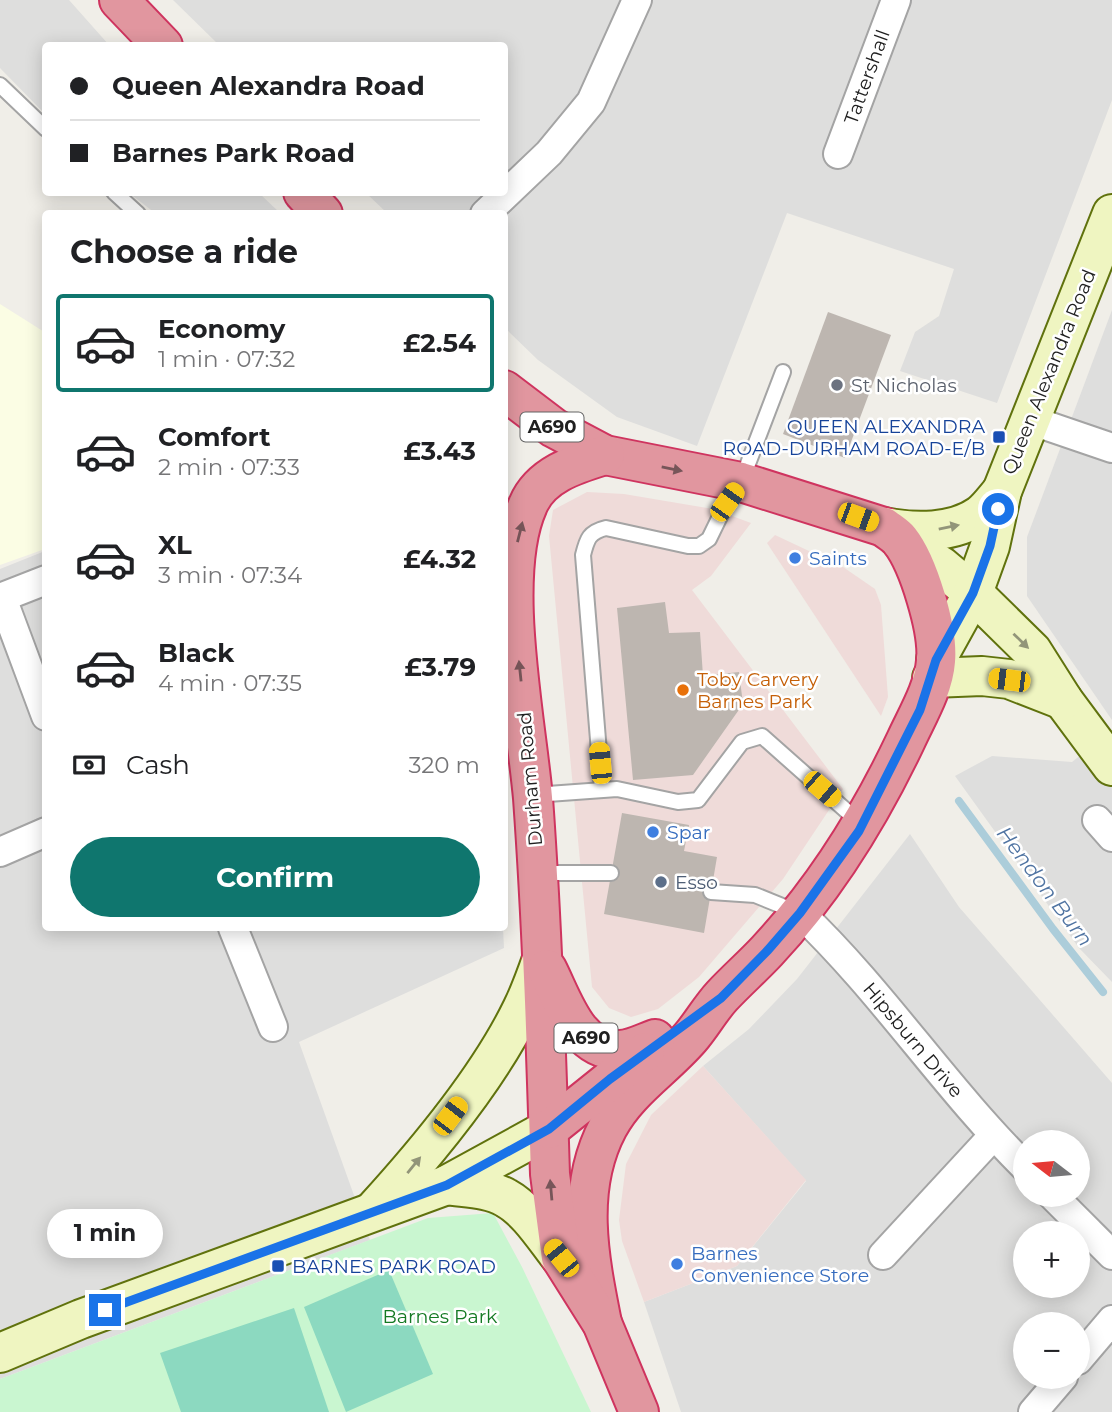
<!DOCTYPE html>
<html lang="en">
<head>
<meta charset="utf-8">
<style>
	:root { --surface:#fff; --page:#f6f6f6; --text:#202124; --muted:#757577; --line:#e0e0e0; --accent:#0f766e }
	body { margin:0; font-family:Montserrat,sans-serif; background:var(--page); color:var(--text); height:100vh; display:flex; flex-direction:column; font-size:26px; white-space:nowrap }
	* { box-sizing:border-box; margin:0 }
	p { font-size:23px; color:var(--muted) }
	.icon { flex:none; width:38px; height:38px; fill:none; stroke:currentColor; stroke-width:2; stroke-linecap:round; stroke-linejoin:round }
	.map { position:relative; flex:1; overflow:hidden }
	.sheet { position:absolute; left:42px; top:210px; width:466px; height:721px; display:flex; flex-direction:column; background:var(--surface); border-radius:7px; box-shadow:0 4px 18px #0003 }
	.sheet>* { flex:none }
	.guide { position:absolute; left:42px; top:42px; width:466px; height:154px; border-radius:7px; box-shadow:0 4px 18px #0003; display:grid; align-content:center; height:154px; padding:0 28px; background:var(--surface) }
	.needle { width:46px; rotate:286deg }
	.tools { position:absolute; left:1013px; top:1130px; display:grid; gap:14px }
	.tools a { display:grid; place-items:center; width:77px; height:77px; border-radius:50%; background:var(--surface); box-shadow:0 4px 18px #0003; font-size:35px }
	.end { position:absolute; width:32px; height:32px; margin:-16px; border:9px solid #1a73e8; background:#fff; box-shadow:0 0 0 4px #fff }
	.from { border-radius:50% }
	.bubble { position:absolute; height:49px; border-radius:24px; background:var(--surface); box-shadow:0 4px 18px #0003; font-size:23px; font-weight:700; line-height:49px; text-align:center }
	.car { position:absolute; width:21px; height:42px; margin:-21px -10px; border-radius:9px; box-shadow:0 0 5px 2px #0007; background:linear-gradient(#f5c518 24%,#345 0 40%,#f5c518 0 76%,#345 0 86%,#f5c518 0) }
	.guide b { display:flex; align-items:center; gap:24px; height:66px; font-size:26px }
	.guide b+b { border-top:2px solid var(--line) }
	.guide i { width:18px; height:18px; background:var(--text) }
	ul { padding:0; list-style:none }
	li { display:flex; align-items:center; gap:21px; height:98px; margin:0 14px 10px; padding:0 14px; border:4px solid transparent; border-radius:7px }
	li div { flex:1 }
	li b { display:block; font-size:26px }
	li em { font-style:normal; font-weight:700 }
	li.on { border-color:var(--accent) }
	li>.icon { width:63px; height:63px; stroke-width:1.5 }
	h2 { padding:0 28px; font-size:32px; line-height:84px }
	.pay { display:flex; align-items:center; gap:18px; height:77px; padding:0 28px; font-size:26px }
	.pay p { margin-inline-start:auto }
	.button { display:flex; gap:14px; margin-top:auto; padding:14px 28px }
	.button a { flex:1; height:80px; border-radius:42px; background:var(--accent); color:#fff; font-size:28px; font-weight:700; line-height:80px; text-align:center }
	.map>svg:first-child { display:block }
	.residential { fill:#dededd; fill-rule:evenodd }
	.commercial { fill:#efdbd9 }
	.education { fill:#fbfde4 }
	.park { fill:#c9f6d0 }
	.pitch { fill:#8cd9c0 }
	.lines { fill:none; stroke-linecap:round; stroke-linejoin:round }
	.stream { stroke:#accdda; stroke-width:8 }
	.building { fill:#bdb6b0 }
	.lane-casing { stroke:#a4a4a4; stroke-width:18 }
	.street-casing { stroke:#a4a4a4; stroke-width:32 }
	.secondary-casing { stroke:#60720d; stroke-width:42 }
	.highway-casing { stroke:#cf345f; stroke-width:42 }
	.lane { stroke:#fff; stroke-width:14 }
	.street { stroke:#fff; stroke-width:28 }
	.secondary { stroke:#eff5c1; stroke-width:38 }
	.highway { stroke:#e1969f; stroke-width:38 }
	.oneway { fill:#775559 }
	.oneway2 { fill:#929579 }
	.route { stroke:#1a73e8; stroke-width:9 }
	.worship-dot { fill:#6b7280; stroke:#fff; stroke-width:2.5 }
	.transit-dot { fill:#1a4fb4; stroke:#fff; stroke-width:2.5 }
	.shop-dot { fill:#3f7fe0; stroke:#fff; stroke-width:2.5 }
	.food-dot { fill:#e8710a; stroke:#fff; stroke-width:2.5 }
	.service-dot { fill:#5c6f8a; stroke:#fff; stroke-width:2.5 }
	.labels { text-anchor:middle; dominant-baseline:central; stroke-width:5; stroke-linejoin:round; paint-order:stroke }
	.shield { fill:#fff; stroke:#636363; stroke-width:2 }
	.shield-label { font-size:18px; font-weight:bold; fill:#202020 }
	.street-label { font-size:19px; fill:#202020; stroke:#fff }
	.worship-label { font-size:19px; fill:#5b616d; stroke:#fff; text-anchor:start }
	.transit-label { font-size:19px; fill:#164399; stroke:#fff; text-anchor:end }
	.shop-label { font-size:19px; fill:#366cbe; stroke:#fff; text-anchor:start }
	.food-label { font-size:19px; fill:#c56008; stroke:#fff; text-anchor:start }
	.service-label { font-size:19px; fill:#4e5e75; stroke:#fff; text-anchor:start }
	.park-label { font-size:19px; fill:#147923; stroke:#fff }
	.water-label { font-size:21px; font-style:italic; fill:#5074a2; stroke:#fff }
</style>
</head>
<body>
<div class="map">
<svg width="1112" height="1412" viewBox="0 0 1112 1412">
	<rect width="100%" height="100%" fill="#f0eee8"/>
	<g class="residential">
		<polygon points="0,0 69,0 109,45 46,46 45,114 0,68"/>
		<polygon points="173,0 1112,0 1112,100 997,403 900,371 915,332 939,316 954,269 787,213 697,446 617,417 538,360 504,327 504,214 387,213 366,193 504,192 504,46 219,45"/>
		<polygon points="129,193 259,193 280,213 155,213"/>
		<polygon points="1112,310 1112,720 1027,596 1027,537"/>
		<polygon points="45,551 46,928 503,928 504,948 299,1042 370,1240 0,1379 0,569"/>
		<polygon points="1112,730 1112,982 1079,948 955,776 992,756 1072,762"/>
		<path d="M910,834L959,907L1112,1083V1412H681L644,1302L737,1266L806,1181L703,1066L749,1029L797,979ZM1026,1143H1078V1195H1026ZM1026,1234H1078V1286H1026ZM1026,1325H1078V1377H1026Z"/>
	</g>
	<g class="commercial">
		<polygon points="587,492 624,494 713,509 751,523 711,576 692,590 843,789 783,879 699,977 658,1009 631,1017 609,1008 592,987 549,536 553,510"/>
		<polygon points="775,535 843,567 875,589 881,605 888,697 881,716 767,543"/>
		<polygon points="703,1066 806,1180 737,1266 644,1302 622,1241 619,1220 626,1164 651,1115"/>
	</g>
	<polygon class="education" points="0,304 46,333 45,549 0,565"/>
	<polygon class="park" points="493,1213 522,1267 591,1412 0,1412 0,1379 428,1218"/>
	<g class="pitch">
		<polygon points="389,1270 433,1374 346,1412 304,1307"/>
		<polygon points="294,1308 329,1412 181,1412 160,1353"/>
	</g>
	<g class="lines">
		<polyline class="stream" points="959,801 1053,929 1103,992"/>
	</g>
	<g class="building">
		<polygon points="828,312 891,335 845,458 783,434"/>
		<polygon points="665,602 669,633 700,632 703,676 739,672 743,704 693,775 633,780 617,608"/>
		<polygon points="622,813 689,825 684,851 717,857 704,933 604,914"/>
	</g>
	<g class="lines">
		<g class="lane-casing">
			<g id="lane">
				<polyline points="0,85 46,129"/>
				<polyline points="114,192 138,214"/>
				<path d="M602,789L583,555C587,539 589,532 606,528L688,546H699L709,539L727,502L741,482L783,372"/>
				<polyline points="534,795 617,789 678,802 698,800 742,742 762,736 859,822"/>
				<polyline points="539,873 611,873"/>
				<polyline points="711,892 755,895 797,912"/>
			</g>
		</g>
		<g class="street-casing">
			<g id="street">
				<polyline points="838,154 896,0"/>
				<polyline points="485,214 549,153 591,102 637,0"/>
				<polyline points="1030,420 1112,448"/>
				<polyline points="0,598 46,580"/>
				<polyline points="2,598 46,716"/>
				<polyline points="1097,820 1112,837"/>
				<polyline points="0,852 46,832"/>
				<path d="M800,913C882,991 945,1088 1026,1168"/>
				<polyline points="233,928 273,1027"/>
				<polyline points="1052,1195 1112,1255"/>
				<polyline points="883,1255 993,1136"/>
				<polyline points="1078,1360 1112,1320"/>
				<polyline points="1033,1412 1063,1377"/>
			</g>
		</g>
		<g class="secondary-casing">
			<g id="secondary">
				<path d="M884,527C914,533 953,534 980,515C988,509 995,499 1002,491"/>
				<polyline points="901,541 941,566 973,593 1032,651 1063,700 1112,766"/>
				<polyline points="936,660 973,593 990,546 1002,491 1112,214"/>
				<polyline points="932,678 982,676 1009,679 1063,700"/>
				<path d="M447,1185C466,1188 489,1188 506,1198C528,1210 545,1238 561,1258"/>
				<path d="M375,1209C426,1153 489,1077 522,1009C530,993 536,976 542,959"/>
				<polyline points="0,1353 81,1319 447,1185 549,1129"/>
			</g>
		</g>
		<g class="highway-casing">
			<g id="highway">
				<polyline points="119,0 163,46"/>
				<polyline points="303,192 323,214"/>
				<path d="M504,390L554,428L605,455L741,482L884,527C889,531 896,535 900,540C919,564 939,631 936,661C934,688 917,716 906,740C870,816 825,889 767,951C753,966 737,980 722,996C710,1009 702,1024 690,1038C663,1069 628,1090 608,1127C575,1189 589,1258 602,1323"/>
				<path d="M605,455C576,464 541,474 528,505C496,576 526,719 533,798C542,923 546,1048 550,1174L561,1258L602,1323L639,1412"/>
				<path d="M547,969C563,1000 577,1051 619,1050C631,1050 644,1043 655,1039"/>
				<polyline points="549,1129 645,1052"/>
			</g>
		</g>
		<use href="#lane" class="lane"/>
		<use href="#street" class="street"/>
		<use href="#secondary" class="secondary"/>
		<use href="#highway" class="highway"/>
	</g>
	<defs><path id="oneway-solid" d="M-6-.8H1V-3.2L6.5 0L1 3.2V.8H-6Z" transform="scale(1.75)"/></defs>
	<g class="oneway">
		<use href="#oneway-solid" transform="translate(672 469) rotate(11)"/>
		<use href="#oneway-solid" transform="translate(520 532) rotate(-76)"/>
		<use href="#oneway-solid" transform="translate(520 671) rotate(-96)"/>
		<use href="#oneway-solid" transform="translate(551 1190) rotate(-95)"/>
	</g>
	<g class="oneway2">
		<use href="#oneway-solid" transform="translate(949 527) rotate(-12)"/>
		<use href="#oneway-solid" transform="translate(1021 641) rotate(44)"/>
		<use href="#oneway-solid" transform="translate(414 1165) rotate(-51)"/>
	</g>
	<g class="lines">
		<polyline class="route" points="105,1310 447,1185 549,1129 610,1079 721,998 768,950 800,913 859,831 920,710 936,660 973,593 990,546 998,509"/>
	</g>
	<circle class="worship-dot" cx="837" cy="385" r="7"/>
	<g class="transit-dot">
		<rect x="992" y="430" width="14" height="14" rx="3.5"/>
		<rect x="271" y="1259" width="14" height="14" rx="3.5"/>
	</g>
	<g class="shop-dot">
		<circle cx="795" cy="558" r="7"/>
		<circle cx="653" cy="832" r="7"/>
		<circle cx="677" cy="1264" r="7"/>
	</g>
	<circle class="food-dot" cx="683" cy="690" r="7"/>
	<circle class="service-dot" cx="661" cy="882" r="7"/>
	<g class="labels">
		<g class="shield">
			<rect x="520.5" y="412.5" width="63" height="29" rx="5"/>
			<rect x="554.5" y="1023.5" width="63" height="29" rx="5"/>
		</g>
		<g class="shield-label">
			<text x="552" y="427">A690</text>
			<text x="586" y="1038">A690</text>
		</g>
		<g class="street-label">
			<text transform="translate(867 77) rotate(-70)">Tattershall</text>
			<text transform="translate(1049 372) rotate(-68)">Queen Alexandra Road</text>
			<text transform="translate(530 779) rotate(-95)">Durham Road</text>
			<text transform="translate(913 1040) rotate(50)">Hipsburn Drive</text>
		</g>
		<g class="worship-label">
			<text x="851" y="385">St Nicholas</text>
		</g>
		<g class="transit-label">
			<text x="985" y="426">QUEEN ALEXANDRA<tspan x="985" dy="22">ROAD-DURHAM ROAD-E/B</tspan></text>
			<text x="292" y="1266" text-anchor="start">BARNES PARK ROAD</text>
		</g>
		<g class="shop-label">
			<text x="809" y="558">Saints</text>
			<text x="667" y="832">Spar</text>
			<text x="691" y="1253">Barnes<tspan x="691" dy="22">Convenience Store</tspan></text>
		</g>
		<g class="food-label">
			<text x="697" y="679">Toby Carvery<tspan x="697" dy="22">Barnes Park</tspan></text>
		</g>
		<g class="service-label">
			<text x="675" y="882">Esso</text>
		</g>
		<g class="park-label">
			<text x="440" y="1316">Barnes Park</text>
		</g>
		<g class="water-label">
			<text transform="translate(1045 886) rotate(53)">Hendon Burn</text>
		</g>
	</g>
</svg>
<div class="tools">
<a><svg class="needle" viewBox="-14 -14 28 28"><path d="M0-13l5 13h-10z" fill="#e53935"/><path d="M0 13l5-13h-10z" fill="#757577"/></svg></a>
<a>+</a>
<a>−</a>
</div>
<i class="end from" style="left:998px;top:509px"></i>
<i class="end" style="left:105px;top:1310px"></i>
<div class="bubble" style="left:47px;top:1209px;width:116px">1 min</div>
<i class="car" style="left:727px;top:502px;rotate:35deg"></i>
<i class="car" style="left:858px;top:517px;rotate:110deg"></i>
<i class="car" style="left:1009px;top:680px;rotate:277deg"></i>
<i class="car" style="left:600px;top:763px;rotate:355deg"></i>
<i class="car" style="left:822px;top:789px;rotate:131deg"></i>
<i class="car" style="left:450px;top:1116px;rotate:37deg"></i>
<i class="car" style="left:561px;top:1258px;rotate:321deg"></i>
<div class="guide">
<b><i class="from"></i>Queen Alexandra Road</b>
<b><i></i>Barnes Park Road</b>
</div>
<section class="sheet">
<h2>Choose a ride</h2>
<ul>
<li class="on"><svg class="icon" aria-label="car" viewBox="0 0 24 24"><path d="M5 17H2v-5l4-1 3-4h7l3 4 3 1v5h-3M9 17h6M6 11h13"/><circle cx="7" cy="17" r="2"/><circle cx="17" cy="17" r="2"/></svg><div><b>Economy</b><p>1 min · 07:32</p></div><em>£2.54</em></li>
<li><svg class="icon" aria-label="car" viewBox="0 0 24 24"><path d="M5 17H2v-5l4-1 3-4h7l3 4 3 1v5h-3M9 17h6M6 11h13"/><circle cx="7" cy="17" r="2"/><circle cx="17" cy="17" r="2"/></svg><div><b>Comfort</b><p>2 min · 07:33</p></div><em>£3.43</em></li>
<li><svg class="icon" aria-label="car" viewBox="0 0 24 24"><path d="M5 17H2v-5l4-1 3-4h7l3 4 3 1v5h-3M9 17h6M6 11h13"/><circle cx="7" cy="17" r="2"/><circle cx="17" cy="17" r="2"/></svg><div><b>XL</b><p>3 min · 07:34</p></div><em>£4.32</em></li>
<li><svg class="icon" aria-label="car" viewBox="0 0 24 24"><path d="M5 17H2v-5l4-1 3-4h7l3 4 3 1v5h-3M9 17h6M6 11h13"/><circle cx="7" cy="17" r="2"/><circle cx="17" cy="17" r="2"/></svg><div><b>Black</b><p>4 min · 07:35</p></div><em>£3.79</em></li>
</ul>
<div class="pay"><svg class="icon" aria-label="cash" viewBox="0 0 24 24"><path d="M3 7h18v10H3z"/><circle cx="12" cy="12" r="2"/></svg>Cash<p>320 m</p></div>
<div class="button"><a>Confirm</a></div>
</section>
</div>
</body>
</html>
